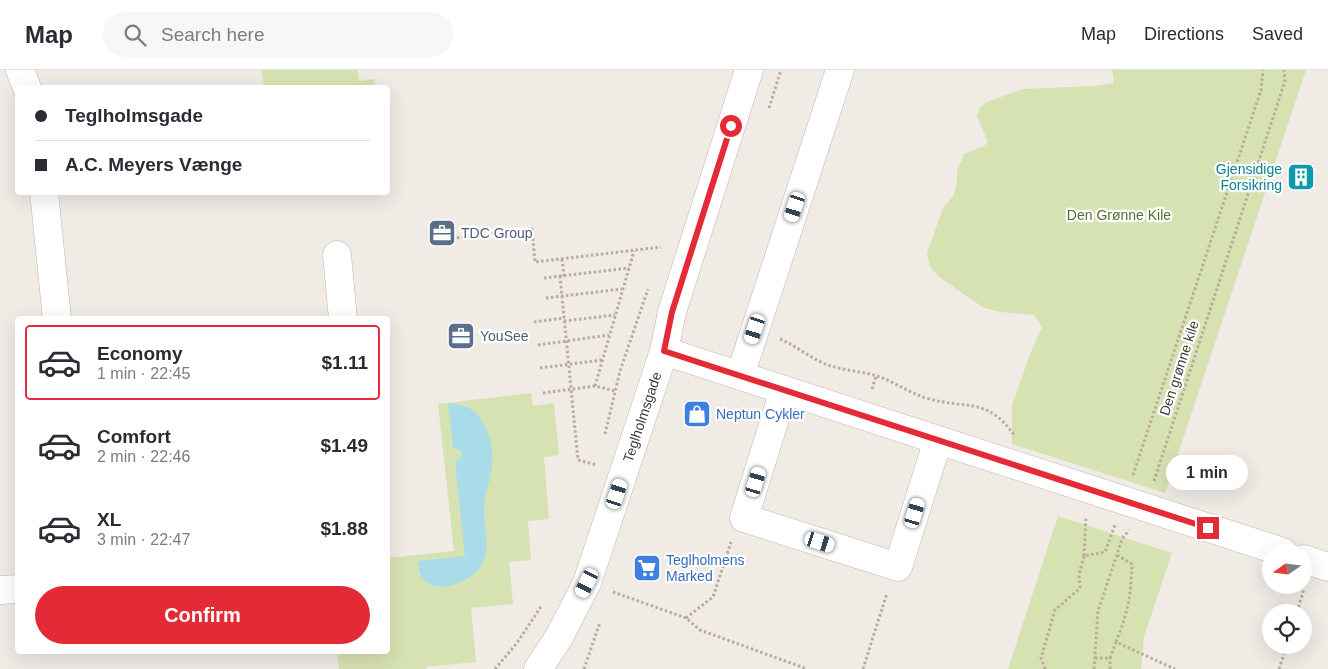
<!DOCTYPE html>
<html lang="en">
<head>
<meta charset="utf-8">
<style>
	:root { --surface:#fff; --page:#f7f7f7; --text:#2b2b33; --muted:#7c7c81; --line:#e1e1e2; --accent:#e52a37 }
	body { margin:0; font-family:Helvetica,sans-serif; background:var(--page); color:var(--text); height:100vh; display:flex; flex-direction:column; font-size:19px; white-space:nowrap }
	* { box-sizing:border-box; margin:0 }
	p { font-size:16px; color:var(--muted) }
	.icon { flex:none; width:28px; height:28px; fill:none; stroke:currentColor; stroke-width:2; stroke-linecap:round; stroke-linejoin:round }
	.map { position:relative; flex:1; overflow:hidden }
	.details { position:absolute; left:15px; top:246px; width:375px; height:338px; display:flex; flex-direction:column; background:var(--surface); border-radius:5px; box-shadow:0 5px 20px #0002 }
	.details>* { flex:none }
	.banner { position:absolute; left:15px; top:15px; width:375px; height:110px; border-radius:5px; box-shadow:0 5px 20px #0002; display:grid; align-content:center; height:110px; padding:0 20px; background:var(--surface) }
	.needle { width:32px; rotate:256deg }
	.fabs { position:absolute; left:1262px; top:474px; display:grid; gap:10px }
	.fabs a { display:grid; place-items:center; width:50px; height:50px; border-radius:50%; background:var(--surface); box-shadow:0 5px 20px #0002; font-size:25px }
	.end { position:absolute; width:22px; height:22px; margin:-11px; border:6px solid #e52a37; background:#fff; box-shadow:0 0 0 2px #fff }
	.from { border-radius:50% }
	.bubble { position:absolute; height:35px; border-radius:18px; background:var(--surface); box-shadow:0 5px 20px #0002; font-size:16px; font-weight:600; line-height:35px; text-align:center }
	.car { position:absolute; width:15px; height:30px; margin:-15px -8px; border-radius:6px; box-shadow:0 0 4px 1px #0007; background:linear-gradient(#fff 24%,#345 0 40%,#fff 0 76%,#345 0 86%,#fff 0) }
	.banner b { display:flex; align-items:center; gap:18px; height:48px; font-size:19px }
	.banner b+b { border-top:1px solid var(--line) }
	.banner i { width:12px; height:12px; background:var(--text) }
	ul { padding:9px 0 0; list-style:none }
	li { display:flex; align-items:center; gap:15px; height:75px; margin:0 10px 8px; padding:0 10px; border:2px solid transparent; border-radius:5px }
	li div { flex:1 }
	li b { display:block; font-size:19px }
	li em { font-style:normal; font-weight:600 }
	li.active { border-color:var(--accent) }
	li>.icon { width:45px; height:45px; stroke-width:1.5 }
	.action { display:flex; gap:10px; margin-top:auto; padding:10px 20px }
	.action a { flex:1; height:58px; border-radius:30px; background:var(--accent); color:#fff; font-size:20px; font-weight:600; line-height:58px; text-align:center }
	header { display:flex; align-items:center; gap:30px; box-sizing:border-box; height:70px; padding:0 25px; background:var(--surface); border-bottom:1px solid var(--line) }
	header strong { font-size:24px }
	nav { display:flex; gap:28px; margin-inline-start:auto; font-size:18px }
	.search { width:350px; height:45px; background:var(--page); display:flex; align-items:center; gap:12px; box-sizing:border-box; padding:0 18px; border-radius:28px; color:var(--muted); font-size:19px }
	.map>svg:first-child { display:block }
	.green { fill:#d7e2b2 }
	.water { fill:#a8dce8 }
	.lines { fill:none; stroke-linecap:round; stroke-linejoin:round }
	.minor-casing { stroke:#bfb4ad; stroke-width:29 }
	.path { stroke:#bcaa9c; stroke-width:3; stroke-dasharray:2.5 2.5; stroke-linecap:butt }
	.minor { stroke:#fff; stroke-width:28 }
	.route { stroke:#e52a37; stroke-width:6 }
	.labels { text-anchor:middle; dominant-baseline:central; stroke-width:4.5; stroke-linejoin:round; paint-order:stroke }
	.culture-label { font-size:14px; fill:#0d838f; stroke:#fff; text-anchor:end }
	.park-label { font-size:14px; fill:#556f2f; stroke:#fff }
	.service-label { font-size:14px; fill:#4e5e75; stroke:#fff; text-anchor:start }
	.street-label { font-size:14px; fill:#433b36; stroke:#fff }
	.shop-label { font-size:14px; fill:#366cbe; stroke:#fff; text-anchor:start }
</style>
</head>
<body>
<header>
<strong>Map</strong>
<div class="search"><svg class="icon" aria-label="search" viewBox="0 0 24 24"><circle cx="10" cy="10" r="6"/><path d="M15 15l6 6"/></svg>Search here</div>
<nav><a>Map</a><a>Directions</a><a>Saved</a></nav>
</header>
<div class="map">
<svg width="1328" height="599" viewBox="0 0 1328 599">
	<rect width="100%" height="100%" fill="#f1ebe6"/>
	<g class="green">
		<polygon points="261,0 358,0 359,11 374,9 375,17 264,17"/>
		<polygon points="1112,0 1306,0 1165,423 1012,374 1012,335 1030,284 1042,257 1034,245 1001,242 984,238 939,207 930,197 927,183 943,138 954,125 957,111 957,101 964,84 984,76 988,72 977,46 980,37 987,32 1023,19 1095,16 1114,13"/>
		<polygon points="531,323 533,336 554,333 559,385 544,387 549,449 528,451 531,490 509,492 513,534 471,538 476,592 426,597 426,599 339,599 337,581 388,581 388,488 454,481 438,334"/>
		<polygon points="1058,446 1172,483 1144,567 1141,599 1008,599"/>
	</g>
	<path class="water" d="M448,333C454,334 461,335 467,337C486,345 495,377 492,396C490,411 484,426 484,441C484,459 491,476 482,494C472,512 435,528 421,506C419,502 418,495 418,491L465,486L455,392L460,389L462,384L460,380L453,378Z"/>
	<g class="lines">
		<g class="minor-casing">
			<g id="minor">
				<polyline points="20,0 27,18"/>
				<polyline points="44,122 57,249"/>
				<polyline points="337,185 343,249"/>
				<polyline points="664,281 1283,482"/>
				<polyline points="740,306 840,0"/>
				<polyline points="784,320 744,448 898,497 938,370"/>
				<polyline points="1304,489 1328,497"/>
				<polyline points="0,520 18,519"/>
				<path id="s1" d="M538,599L559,567L587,513L664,281L672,242L749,0"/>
			</g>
		</g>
		<g class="path">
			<polyline points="769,38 781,0"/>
			<polyline points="447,169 532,159 535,192 661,177"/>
			<polyline points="562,189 564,206"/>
			<polyline points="560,206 578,390 597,395"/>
			<polyline points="544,208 629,198"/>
			<polyline points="546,228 622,219"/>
			<polyline points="564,251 615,245"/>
			<polyline points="534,252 564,248"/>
			<path d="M780,269C797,276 811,289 828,295C845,301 863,301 880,307C896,313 910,323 926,328C965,340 987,326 1014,365"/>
			<polyline points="538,275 609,265"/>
			<polyline points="540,298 602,290"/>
			<polyline points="595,316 634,181"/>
			<polyline points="872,319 876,306"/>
			<polyline points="543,323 595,316 615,321"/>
			<polyline points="605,364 620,301 648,219"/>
			<polyline points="1133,405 1261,20 1263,0"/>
			<polyline points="1154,411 1285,11 1284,0"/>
			<polyline points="1084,486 1086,447"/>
			<polyline points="613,522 686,548 700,560 807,599"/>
			<polyline points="1297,542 1304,519"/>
			<polyline points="686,548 713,527 731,472"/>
			<path d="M1116,572C1128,542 1131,526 1132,494L1117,485"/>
			<polyline points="1095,588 1110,588 1116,572 1175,599"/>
			<polyline points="495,599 517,573 542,535"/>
			<polyline points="584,599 600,552"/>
			<polyline points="863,599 887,523"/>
			<polyline points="1045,599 1041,588 1055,540 1080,518 1079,505 1084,486 1105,482 1115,455"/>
			<polyline points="1094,599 1098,541 1122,469 1129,460"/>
			<polyline points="1110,599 1110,588"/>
			<polyline points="1279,599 1287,575"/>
		</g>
		<use href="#minor" class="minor"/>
	</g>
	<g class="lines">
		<polyline class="route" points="731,56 672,242 664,281 1208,458"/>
	</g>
	<defs>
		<g id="building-square" transform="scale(1.4375)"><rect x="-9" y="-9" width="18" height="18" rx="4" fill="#0f9aa8" stroke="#fff"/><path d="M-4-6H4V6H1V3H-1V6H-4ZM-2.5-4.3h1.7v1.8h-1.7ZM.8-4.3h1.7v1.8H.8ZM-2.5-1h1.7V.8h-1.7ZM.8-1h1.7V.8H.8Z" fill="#fff"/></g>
		<g id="office-square" transform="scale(1.4375)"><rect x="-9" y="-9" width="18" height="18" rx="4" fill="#5c6f8a" stroke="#fff"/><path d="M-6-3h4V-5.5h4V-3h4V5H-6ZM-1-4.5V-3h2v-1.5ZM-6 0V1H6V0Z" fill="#fff"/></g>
		<g id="shop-square" transform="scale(1.4375)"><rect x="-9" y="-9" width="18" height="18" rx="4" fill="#3f7fe0" stroke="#fff"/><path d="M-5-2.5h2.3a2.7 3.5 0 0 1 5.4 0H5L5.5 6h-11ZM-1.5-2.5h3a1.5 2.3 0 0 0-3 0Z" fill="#fff"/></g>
		<g id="supermarket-square" transform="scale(1.4375)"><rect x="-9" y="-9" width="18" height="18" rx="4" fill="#3f7fe0" stroke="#fff"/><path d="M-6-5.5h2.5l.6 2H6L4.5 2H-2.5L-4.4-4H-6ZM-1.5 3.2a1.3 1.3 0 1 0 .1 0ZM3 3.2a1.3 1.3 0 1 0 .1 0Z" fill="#fff"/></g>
	</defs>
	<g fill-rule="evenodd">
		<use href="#building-square" x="1301" y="107"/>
		<use href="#office-square" x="442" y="163"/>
		<use href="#office-square" x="461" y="266"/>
		<use href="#shop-square" x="697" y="344"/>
		<use href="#supermarket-square" x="647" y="498"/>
	</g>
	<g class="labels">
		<g class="culture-label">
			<text x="1282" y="99">Gjensidige<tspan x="1282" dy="16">Forsikring</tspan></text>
		</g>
		<g class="park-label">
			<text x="1119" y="145">Den Grønne Kile</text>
		</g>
		<g class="service-label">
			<text x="461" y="163">TDC Group</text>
			<text x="480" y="266">YouSee</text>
		</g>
		<g class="street-label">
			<text transform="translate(1179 298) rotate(-72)">Den grønne kile</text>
			<text stroke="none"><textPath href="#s1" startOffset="274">Teglholmsgade</textPath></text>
		</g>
		<g class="shop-label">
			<text x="716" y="344">Neptun Cykler</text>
			<text x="666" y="490">Teglholmens<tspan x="666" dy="16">Marked</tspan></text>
		</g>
	</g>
</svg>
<div class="fabs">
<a><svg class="needle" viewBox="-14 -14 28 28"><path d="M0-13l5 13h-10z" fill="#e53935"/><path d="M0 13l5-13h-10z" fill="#7c7c81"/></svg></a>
<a><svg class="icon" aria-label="locate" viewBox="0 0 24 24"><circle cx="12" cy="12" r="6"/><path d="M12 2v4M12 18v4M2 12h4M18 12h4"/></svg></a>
</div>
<i class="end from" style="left:731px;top:56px"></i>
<i class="end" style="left:1208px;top:458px"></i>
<div class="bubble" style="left:1166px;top:385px;width:82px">1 min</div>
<i class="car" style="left:795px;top:137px;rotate:198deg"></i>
<i class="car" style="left:755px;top:259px;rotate:198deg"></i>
<i class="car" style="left:756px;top:412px;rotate:17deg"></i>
<i class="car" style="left:617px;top:424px;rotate:18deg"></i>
<i class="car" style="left:915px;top:443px;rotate:17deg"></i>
<i class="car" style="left:820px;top:472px;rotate:108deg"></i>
<i class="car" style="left:587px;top:513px;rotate:207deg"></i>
<div class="banner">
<b><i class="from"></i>Teglholmsgade</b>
<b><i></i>A.C. Meyers Vænge</b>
</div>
<section class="details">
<ul>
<li class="active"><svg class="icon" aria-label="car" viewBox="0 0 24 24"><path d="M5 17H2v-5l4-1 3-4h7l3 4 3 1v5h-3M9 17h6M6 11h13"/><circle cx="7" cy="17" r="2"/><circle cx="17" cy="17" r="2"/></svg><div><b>Economy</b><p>1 min · 22:45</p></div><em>$1.11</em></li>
<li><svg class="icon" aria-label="car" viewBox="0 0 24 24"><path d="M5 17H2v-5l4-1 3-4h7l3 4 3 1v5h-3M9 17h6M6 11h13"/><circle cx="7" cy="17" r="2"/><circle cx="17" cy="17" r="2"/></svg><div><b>Comfort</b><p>2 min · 22:46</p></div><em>$1.49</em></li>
<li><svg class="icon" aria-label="car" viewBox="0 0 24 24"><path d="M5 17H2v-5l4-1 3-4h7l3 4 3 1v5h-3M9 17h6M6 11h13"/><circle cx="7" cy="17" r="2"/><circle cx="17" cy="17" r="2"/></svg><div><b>XL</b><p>3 min · 22:47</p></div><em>$1.88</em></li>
</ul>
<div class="action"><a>Confirm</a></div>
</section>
</div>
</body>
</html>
